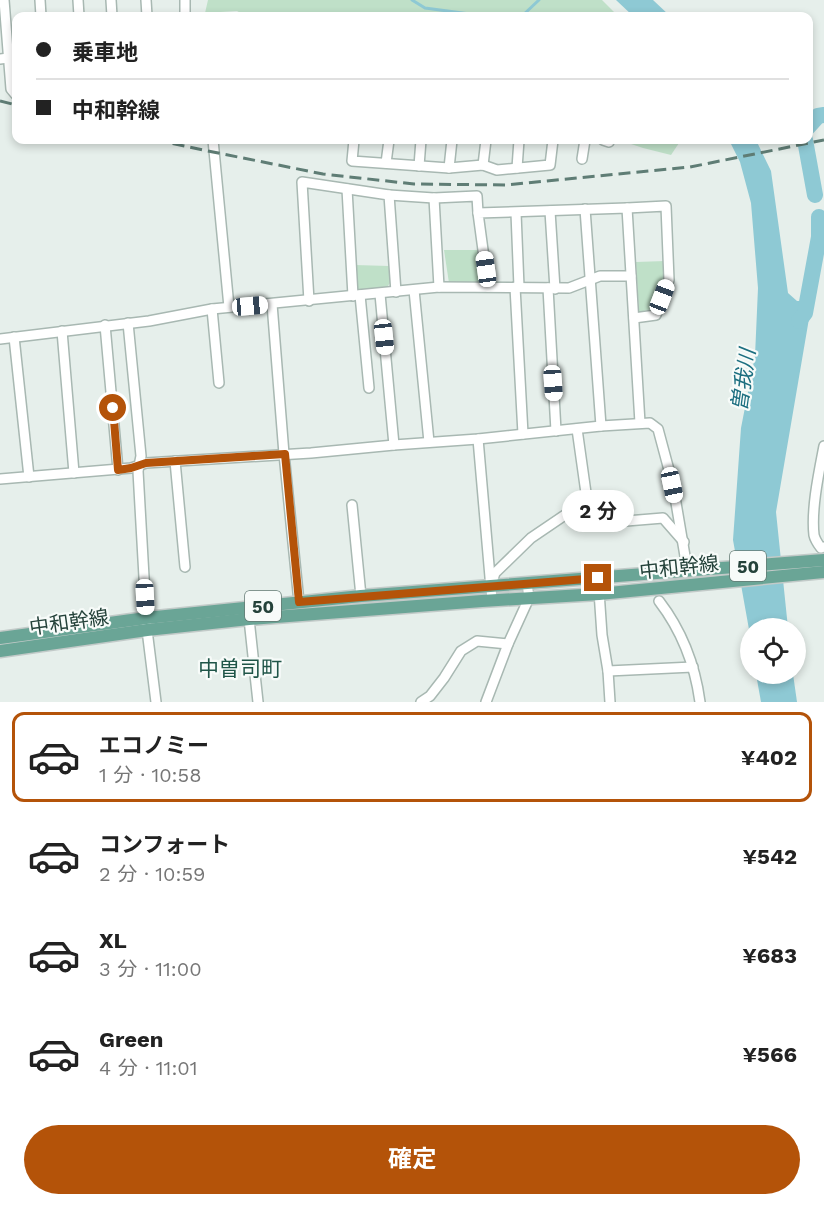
<!DOCTYPE html>
<html lang="ja">
<head>
<meta charset="utf-8">
<style>
	:root { --surface:#fff; --page:#f2f2f2; --text:#222; --muted:#767676; --line:#e0e0e0; --accent:#b45309 }
	body { margin:0; font-family:"Work Sans","Noto Sans JP",sans-serif; background:var(--page); color:var(--text); height:100vh; display:flex; flex-direction:column; font-size:22px; white-space:nowrap }
	* { box-sizing:border-box; margin:0 }
	p { font-size:20px; color:var(--muted) }
	.icon { flex:none; width:33px; height:33px; fill:none; stroke:currentColor; stroke-width:2; stroke-linecap:round; stroke-linejoin:round }
	.map { position:relative; height:702px; overflow:hidden }
	.side { display:flex; flex-direction:column; background:var(--surface); flex:1 }
	.side>* { flex:none }
	.top-card { position:absolute; left:12px; top:12px; width:801px; height:132px; border-radius:12px; box-shadow:0 3px 9px #0003; display:grid; align-content:center; height:132px; padding:0 24px; background:var(--surface) }
	.controls { position:absolute; left:740px; top:618px; display:grid; gap:12px }
	.controls a { display:grid; place-items:center; width:66px; height:66px; border-radius:50%; background:var(--surface); box-shadow:0 3px 9px #0003; font-size:30px }
	.end { position:absolute; width:27px; height:27px; margin:-14px; border:8px solid #b45309; background:#fff; box-shadow:0 0 0 3px #fff }
	.from { border-radius:50% }
	.bubble { position:absolute; height:42px; border-radius:21px; background:var(--surface); box-shadow:0 3px 9px #0003; font-size:20px; font-weight:700; line-height:42px; text-align:center }
	.car { position:absolute; width:18px; height:36px; margin:-18px -9px; border-radius:8px; box-shadow:0 0 4px 2px #0007; background:linear-gradient(#fff 24%,#345 0 40%,#fff 0 76%,#345 0 86%,#fff 0) }
	.top-card b { display:flex; align-items:center; gap:21px; height:57px; font-size:22px }
	.top-card b+b { border-top:2px solid var(--line) }
	.top-card i { width:15px; height:15px; background:var(--text) }
	ul { padding:10px 0 0; list-style:none }
	li { display:flex; align-items:center; gap:18px; height:90px; margin:0 12px 9px; padding:0 12px; border:3px solid transparent; border-radius:12px }
	li div { flex:1 }
	li b { display:block; font-size:22px }
	li em { font-style:normal; font-weight:700 }
	li.current { border-color:var(--accent) }
	li>.icon { width:54px; height:54px; stroke-width:1.5 }
	.primary-button { display:flex; gap:12px; margin-top:auto; padding:12px 24px }
	.primary-button a { flex:1; height:69px; border-radius:36px; background:var(--accent); color:#fff; font-size:24px; font-weight:700; line-height:69px; text-align:center }
	.map>svg:first-child { display:block }
	.green { fill:#bfe0c8 }
	.water { fill:#8ec9d4 }
	.lines { fill:none; stroke-linecap:round; stroke-linejoin:round }
	.stream { stroke:#8ec9d4; stroke-width:3 }
	.river { stroke:#8ec9d4; stroke-width:16 }
	.minor-casing { stroke:#a8b8b2; stroke-width:12 }
	.major-casing { stroke:#c2cac8; stroke-width:15 }
	.minor { stroke:#fff; stroke-width:9 }
	.major { stroke:#6aa596; stroke-width:12 }
	.rail { stroke:#5f7d75; stroke-width:3; stroke-dasharray:12 6; stroke-linecap:butt }
	.route { stroke:#b45309; stroke-width:8 }
	.labels { text-anchor:middle; dominant-baseline:central; stroke-width:4.5; stroke-linejoin:round; paint-order:stroke }
	.shield { fill:#f7fbf9; stroke:#637a73; stroke-width:1.5 }
	.shield-label { font-size:18px; font-weight:bold; fill:#24423a }
	.street-label { font-size:20px; fill:#24423a; stroke:#f7fbf9 }
	.water-label { font-size:21px; font-style:italic; fill:#1c6f80; stroke:#f7fbf9 }
	.neighbourhood-label { font-size:21px; fill:#1f5548; stroke:#f7fbf9 }
</style>
</head>
<body>
<div class="map">
<svg width="824" height="702" viewBox="0 0 824 702">
	<rect width="100%" height="100%" fill="#e6efeb"/>
	<g class="green">
		<polygon points="208,0 602,0 618,16 246,16 237,11 205,13"/>
		<polygon points="619,140 681,140 671,155 643,148"/>
		<polygon points="444,250 479,250 483,283 449,283"/>
		<polygon points="665,261 664,282 652,309 639,312 636,262"/>
		<polygon points="355,265 389,266 391,282 386,288 356,291"/>
	</g>
	<g class="water">
		<polygon points="616,0 653,0 670,16 633,16"/>
		<polygon points="729,140 756,140 771,171 788,293 797,301 812,301 776,512 788,628 750,628 750,635 733,540 741,428 755,356 758,288 751,203 740,162"/>
		<polygon points="756,674 793,674 797,702 761,702"/>
	</g>
	<g class="lines">
		<g class="stream">
			<polyline points="412,0 425,8 485,16"/>
			<polyline points="522,16 539,0"/>
		</g>
		<g class="river">
			<polyline points="808,127 818,116 824,115"/>
			<polyline points="805,140 815,195"/>
			<polyline points="799,321 805,313 819,237 819,217"/>
		</g>
		<g class="minor-casing">
			<g id="minor">
				<polyline points="4,0 11,89 16,95"/>
				<polyline points="40,0 41,16"/>
				<polyline points="78,0 79,16"/>
				<polyline points="111,0 112,16"/>
				<polyline points="146,0 147,16"/>
				<polyline points="185,0 185,16"/>
				<polyline points="0,59 16,57"/>
				<polyline points="213,140 229,307"/>
				<polyline points="354,140 352,161 449,168 483,165 497,170 550,165 553,140"/>
				<polyline points="603,140 609,142"/>
				<polyline points="582,159 585,140"/>
				<polyline points="386,163 389,140"/>
				<polyline points="483,165 486,140"/>
				<polyline points="419,166 421,140"/>
				<polyline points="449,168 452,140"/>
				<polyline points="517,168 519,140"/>
				<polyline points="347,189 353,296"/>
				<polyline points="389,195 434,198 477,196 478,213"/>
				<polyline points="434,198 439,287"/>
				<polyline points="627,208 666,206 669,280 656,315 634,318"/>
				<polyline points="585,209 601,426"/>
				<polyline points="550,211 555,289"/>
				<polyline points="516,213 519,287"/>
				<polyline points="488,287 478,213 627,208 640,423"/>
				<polyline points="515,287 523,434"/>
				<polyline points="548,288 556,431"/>
				<polyline points="414,290 429,442"/>
				<polyline points="380,294 394,445"/>
				<polyline points="360,295 369,388"/>
				<polyline points="309,301 302,182 389,195 396,292"/>
				<polyline points="272,304 284,454 299,602"/>
				<polyline points="212,309 219,383"/>
				<polyline points="128,323 141,456 138,471 147,630 156,702"/>
				<polyline points="105,325 118,470"/>
				<polyline points="62,331 74,473"/>
				<polyline points="14,337 29,477"/>
				<polyline points="0,339 149,321 212,309 439,287 569,288 600,276 631,276"/>
				<polyline points="478,439 492,600"/>
				<path d="M824,446C819,472 811,509 814,535C815,540 818,544 821,548L824,547"/>
				<polyline points="175,461 185,567"/>
				<polyline points="0,479 131,468 146,463 311,453 394,445 478,439 601,426 650,423 658,429 673,485 686,562 694,570"/>
				<polyline points="587,500 602,523 663,518 684,542"/>
				<polyline points="352,505 361,596"/>
				<polyline points="598,577 602,635 608,671 610,702"/>
				<polyline points="491,585 495,573 531,538 587,500 577,429"/>
				<path d="M659,601C682,631 695,665 700,702"/>
				<polyline points="249,619 258,702"/>
				<polyline points="608,671 693,667"/>
				<polyline points="421,702 430,696 444,678 461,651 477,641 508,644"/>
				<polyline points="486,702 508,644 529,598 527,583"/>
			</g>
		</g>
		<g class="major-casing">
			<g id="major">
				<polyline points="0,638 146,618 361,596 824,560"/>
				<polyline points="0,651 147,630 249,619 482,601 599,594 824,572"/>
			</g>
		</g>
		<use href="#minor" class="minor"/>
		<use href="#major" class="major"/>
		<g class="rail">
			<polyline points="0,101 16,105"/>
			<polyline points="155,140 213,152 323,174 414,184 506,185 690,167 824,140"/>
		</g>
	</g>
	<g class="lines">
		<polyline class="route" points="113,408 118,470 131,468 146,463 285,454 299,602 598,578"/>
	</g>
	<g class="labels">
		<g class="shield">
			<rect x="730" y="551" width="36" height="30" rx="4.5"/>
			<rect x="245" y="591" width="36" height="30" rx="4.5"/>
		</g>
		<g class="shield-label">
			<text x="748" y="566">50</text>
			<text x="263" y="606">50</text>
		</g>
		<g class="street-label">
			<text transform="translate(679 567) rotate(-6)">中和幹線</text>
			<text transform="translate(69 622) rotate(-8)">中和幹線</text>
		</g>
		<g class="water-label">
			<text transform="translate(743 380) rotate(-82)">曽我川</text>
		</g>
		<g class="neighbourhood-label">
			<text x="240" y="668">中曽司町</text>
		</g>
	</g>
</svg>
<div class="controls">
<a><svg class="icon" aria-label="locate" viewBox="0 0 24 24"><circle cx="12" cy="12" r="6"/><path d="M12 2v4M12 18v4M2 12h4M18 12h4"/></svg></a>
</div>
<i class="end from" style="left:113px;top:408px"></i>
<i class="end" style="left:598px;top:578px"></i>
<div class="bubble" style="left:562px;top:490px;width:72px">2 分</div>
<i class="car" style="left:486px;top:269px;rotate:352deg"></i>
<i class="car" style="left:662px;top:297px;rotate:21deg"></i>
<i class="car" style="left:250px;top:306px;rotate:85deg"></i>
<i class="car" style="left:384px;top:337px;rotate:174deg"></i>
<i class="car" style="left:553px;top:383px;rotate:176deg"></i>
<i class="car" style="left:672px;top:485px;rotate:168deg"></i>
<i class="car" style="left:145px;top:597px;rotate:177deg"></i>
<div class="top-card">
<b><i class="from"></i>乗車地</b>
<b><i></i>中和幹線</b>
</div>
</div>
<section class="side">
<ul>
<li class="current"><svg class="icon" aria-label="car" viewBox="0 0 24 24"><path d="M5 17H2v-5l4-1 3-4h7l3 4 3 1v5h-3M9 17h6M6 11h13"/><circle cx="7" cy="17" r="2"/><circle cx="17" cy="17" r="2"/></svg><div><b>エコノミー</b><p>1 分 · 10:58</p></div><em>¥402</em></li>
<li><svg class="icon" aria-label="car" viewBox="0 0 24 24"><path d="M5 17H2v-5l4-1 3-4h7l3 4 3 1v5h-3M9 17h6M6 11h13"/><circle cx="7" cy="17" r="2"/><circle cx="17" cy="17" r="2"/></svg><div><b>コンフォート</b><p>2 分 · 10:59</p></div><em>¥542</em></li>
<li><svg class="icon" aria-label="car" viewBox="0 0 24 24"><path d="M5 17H2v-5l4-1 3-4h7l3 4 3 1v5h-3M9 17h6M6 11h13"/><circle cx="7" cy="17" r="2"/><circle cx="17" cy="17" r="2"/></svg><div><b>XL</b><p>3 分 · 11:00</p></div><em>¥683</em></li>
<li><svg class="icon" aria-label="car" viewBox="0 0 24 24"><path d="M5 17H2v-5l4-1 3-4h7l3 4 3 1v5h-3M9 17h6M6 11h13"/><circle cx="7" cy="17" r="2"/><circle cx="17" cy="17" r="2"/></svg><div><b>Green</b><p>4 分 · 11:01</p></div><em>¥566</em></li>
</ul>
<div class="primary-button"><a>確定</a></div>
</section>
</body>
</html>
